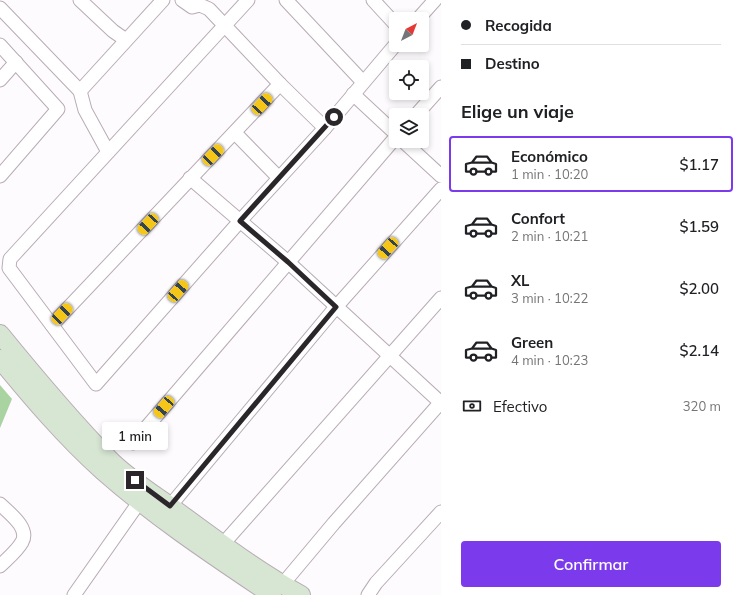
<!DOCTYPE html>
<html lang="es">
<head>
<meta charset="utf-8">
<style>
	:root { --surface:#fff; --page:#f6f6f6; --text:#202124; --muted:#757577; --line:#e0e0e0; --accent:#7c3aed }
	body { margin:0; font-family:Mulish,sans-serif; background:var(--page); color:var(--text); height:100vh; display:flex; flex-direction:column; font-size:15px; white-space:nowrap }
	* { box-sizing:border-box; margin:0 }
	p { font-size:13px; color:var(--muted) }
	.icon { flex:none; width:22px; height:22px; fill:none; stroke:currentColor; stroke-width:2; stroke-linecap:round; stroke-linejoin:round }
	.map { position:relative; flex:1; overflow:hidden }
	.side { display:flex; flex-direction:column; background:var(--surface); width:300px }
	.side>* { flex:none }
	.hud { display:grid; align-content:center; height:88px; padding:0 20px; background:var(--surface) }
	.needle { width:26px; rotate:42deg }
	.fabs { position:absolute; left:389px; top:12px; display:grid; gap:8px }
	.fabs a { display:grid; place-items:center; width:40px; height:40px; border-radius:4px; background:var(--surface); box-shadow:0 2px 6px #0003; font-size:20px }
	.end { position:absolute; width:18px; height:18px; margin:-9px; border:5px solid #2b262a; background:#fff; box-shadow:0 0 0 2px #fff }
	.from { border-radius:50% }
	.bubble { position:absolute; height:28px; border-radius:4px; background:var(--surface); box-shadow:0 2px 6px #0003; font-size:13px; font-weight:600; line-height:28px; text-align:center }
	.car { position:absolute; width:12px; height:24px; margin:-12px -6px; border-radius:5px; box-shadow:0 0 3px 1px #0007; background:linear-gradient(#f5c518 24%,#345 0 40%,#f5c518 0 76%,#345 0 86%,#f5c518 0) }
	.hud b { display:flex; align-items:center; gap:14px; height:38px; font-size:15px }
	.hud b+b { border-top:1px solid var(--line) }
	.hud i { width:10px; height:10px; background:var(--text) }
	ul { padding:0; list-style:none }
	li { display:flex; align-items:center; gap:12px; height:56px; margin:0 8px 6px; padding:0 12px; border:2px solid transparent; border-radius:4px }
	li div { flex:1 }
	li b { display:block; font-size:15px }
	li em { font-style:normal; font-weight:600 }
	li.selected { border-color:var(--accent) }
	li>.icon { width:36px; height:36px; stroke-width:1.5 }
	h2 { padding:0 20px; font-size:18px; line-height:48px }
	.pay { display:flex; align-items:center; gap:10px; height:44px; padding:0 20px; font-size:15px }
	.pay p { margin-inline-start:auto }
	.action { display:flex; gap:8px; margin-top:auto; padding:8px 20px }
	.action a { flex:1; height:46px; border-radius:4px; background:var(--accent); color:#fff; font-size:16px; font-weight:600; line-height:46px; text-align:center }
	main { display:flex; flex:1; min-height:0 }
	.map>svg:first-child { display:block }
	.water { fill:#a9d4a2 }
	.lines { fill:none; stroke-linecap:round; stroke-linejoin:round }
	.street-casing { stroke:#b8acb5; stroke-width:15 }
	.secondary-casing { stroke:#b8acb5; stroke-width:20 }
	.street { stroke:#fff; stroke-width:13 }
	.secondary { stroke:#d6e6d3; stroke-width:18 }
	.route { stroke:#2b262a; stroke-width:5 }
</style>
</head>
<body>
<main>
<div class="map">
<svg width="441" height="595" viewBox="0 0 441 595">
	<rect width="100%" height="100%" fill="#fdfbfd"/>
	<polygon class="water" points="0,385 12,399 0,428"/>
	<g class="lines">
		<g class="street-casing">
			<g id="street">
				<polyline points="80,0 113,31 126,40"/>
				<polyline points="182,0 192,7 200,5 209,9 280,84 325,128"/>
				<polyline points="248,0 10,259 9,268 96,384 240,221 325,128 396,44"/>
				<polyline points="286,0 363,82"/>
				<polyline points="373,0 396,25"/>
				<polyline points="0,8 80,91 85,110 108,152"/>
				<polyline points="418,19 435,0"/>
				<polyline points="0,45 58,109 0,176"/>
				<polyline points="0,80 16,62"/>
				<polyline points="80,91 163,0"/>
				<polyline points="353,94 396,134"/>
				<polyline points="416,115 441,87"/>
				<polyline points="235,133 279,178"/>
				<polyline points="403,141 441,176"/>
				<polyline points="190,178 288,262 441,403"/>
				<polyline points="52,325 280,84"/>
				<polyline points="133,443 396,137"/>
				<path d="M0,504C9,513 30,528 22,542C17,551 7,559 0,566"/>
				<polyline points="170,506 336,307 441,189"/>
				<polyline points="223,544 441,298"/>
				<polyline points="282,585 334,523 441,402"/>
				<polyline points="74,595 140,501"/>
				<polyline points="368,595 376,583 441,512"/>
			</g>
		</g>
		<g class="secondary-casing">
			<g id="secondary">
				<path d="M0,334C35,377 71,420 110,460C130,480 155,495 178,512C218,541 257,571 301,595"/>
				<path d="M0,359C32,398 65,437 103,471C155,517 214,556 272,595"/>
			</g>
		</g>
		<use href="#street" class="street"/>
		<use href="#secondary" class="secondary"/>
	</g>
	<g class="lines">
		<polyline class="route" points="135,480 170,506 336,307 288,262 240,221 334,117"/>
	</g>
</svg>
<div class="fabs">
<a><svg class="needle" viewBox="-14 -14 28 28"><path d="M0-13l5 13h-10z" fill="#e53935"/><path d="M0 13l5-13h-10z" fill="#757577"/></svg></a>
<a><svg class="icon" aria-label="locate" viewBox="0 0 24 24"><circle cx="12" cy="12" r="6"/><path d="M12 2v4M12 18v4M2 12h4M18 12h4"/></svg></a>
<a><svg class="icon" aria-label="layers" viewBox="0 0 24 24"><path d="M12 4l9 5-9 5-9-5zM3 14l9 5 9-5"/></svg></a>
</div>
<i class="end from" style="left:334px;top:117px"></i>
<i class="end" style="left:135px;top:480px"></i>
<div class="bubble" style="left:102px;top:422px;width:66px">1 min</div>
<i class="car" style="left:262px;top:104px;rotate:43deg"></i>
<i class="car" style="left:213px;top:155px;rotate:45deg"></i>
<i class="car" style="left:148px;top:224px;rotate:223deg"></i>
<i class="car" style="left:388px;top:248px;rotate:222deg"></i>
<i class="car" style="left:178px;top:291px;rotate:41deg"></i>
<i class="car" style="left:62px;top:314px;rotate:44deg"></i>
<i class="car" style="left:164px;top:407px;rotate:220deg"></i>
</div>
<section class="side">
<div class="hud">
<b><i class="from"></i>Recogida</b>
<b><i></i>Destino</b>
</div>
<h2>Elige un viaje</h2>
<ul>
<li class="selected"><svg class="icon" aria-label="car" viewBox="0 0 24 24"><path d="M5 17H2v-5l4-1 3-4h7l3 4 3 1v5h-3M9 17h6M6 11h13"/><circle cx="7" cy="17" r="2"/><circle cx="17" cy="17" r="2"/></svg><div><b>Económico</b><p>1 min · 10:20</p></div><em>$1.17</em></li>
<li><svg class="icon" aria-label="car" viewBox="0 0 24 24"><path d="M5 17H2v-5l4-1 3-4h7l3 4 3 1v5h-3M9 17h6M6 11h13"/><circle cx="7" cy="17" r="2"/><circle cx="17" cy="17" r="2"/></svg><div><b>Confort</b><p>2 min · 10:21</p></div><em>$1.59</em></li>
<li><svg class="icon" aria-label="car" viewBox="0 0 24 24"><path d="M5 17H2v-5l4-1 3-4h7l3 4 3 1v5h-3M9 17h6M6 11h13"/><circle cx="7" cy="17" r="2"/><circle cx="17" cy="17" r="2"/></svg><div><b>XL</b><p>3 min · 10:22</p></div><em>$2.00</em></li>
<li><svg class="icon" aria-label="car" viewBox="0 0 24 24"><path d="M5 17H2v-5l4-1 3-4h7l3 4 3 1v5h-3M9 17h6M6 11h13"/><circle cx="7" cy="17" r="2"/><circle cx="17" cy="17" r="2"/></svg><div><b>Green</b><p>4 min · 10:23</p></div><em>$2.14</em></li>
</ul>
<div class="pay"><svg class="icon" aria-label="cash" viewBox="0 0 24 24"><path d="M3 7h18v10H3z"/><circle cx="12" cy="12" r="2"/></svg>Efectivo<p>320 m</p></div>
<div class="action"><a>Confirmar</a></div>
</section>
</main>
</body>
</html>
